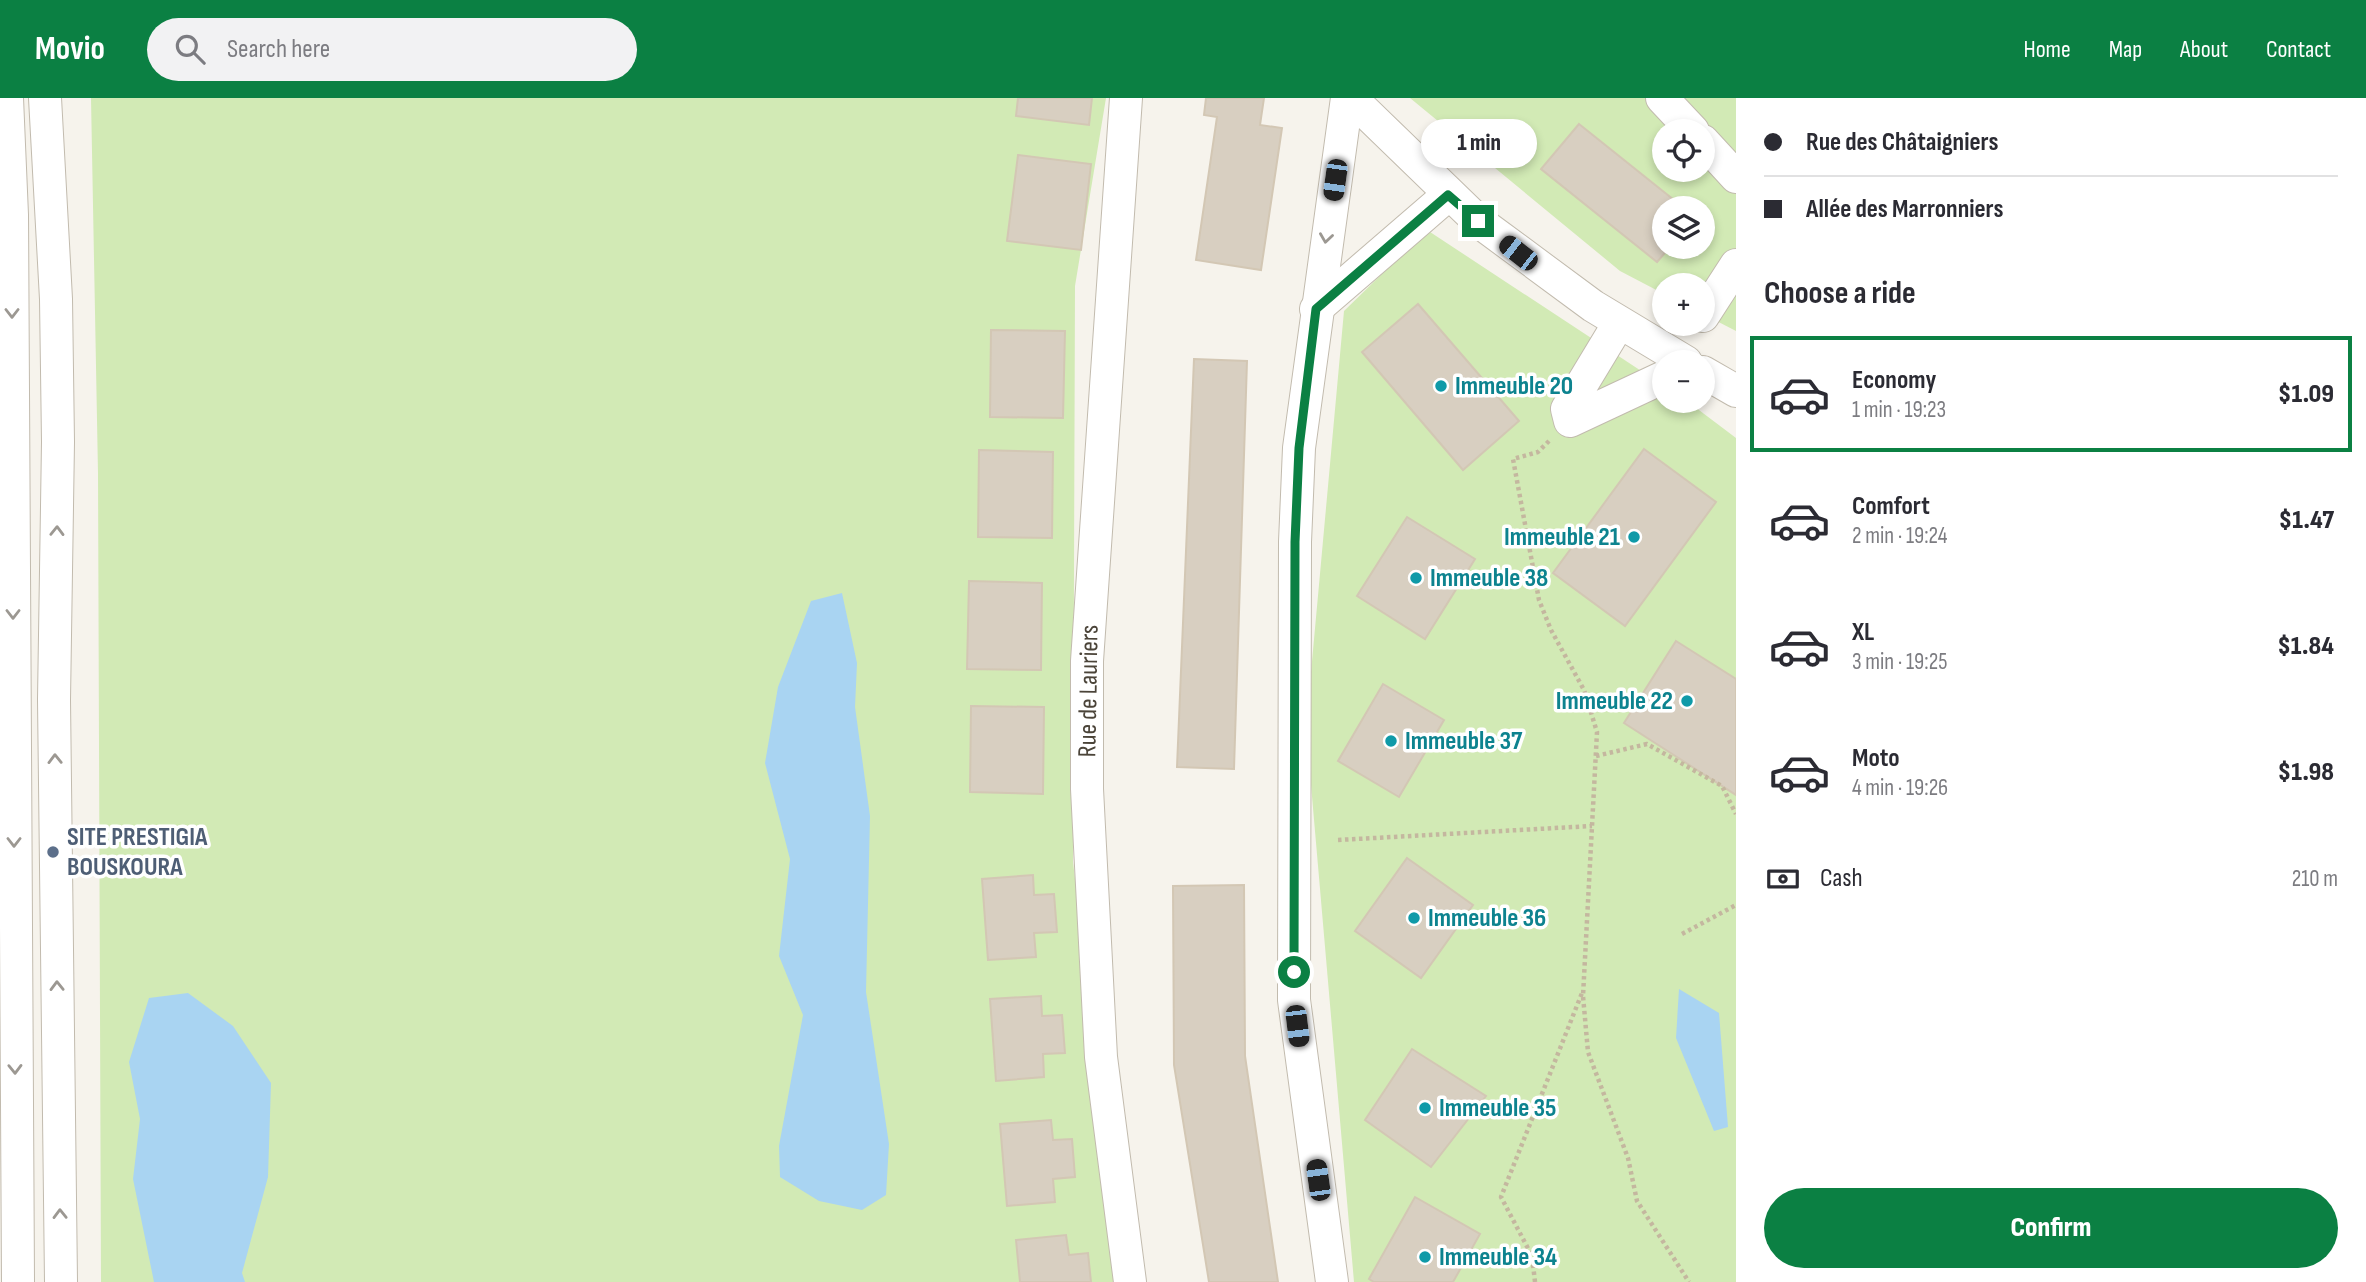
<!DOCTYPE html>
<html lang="en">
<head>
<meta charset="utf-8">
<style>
	:root { --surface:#fff; --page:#f2f2f3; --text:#2b2b33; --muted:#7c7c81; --line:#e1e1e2; --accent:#0b8043 }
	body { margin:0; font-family:"Sofia Sans Condensed",sans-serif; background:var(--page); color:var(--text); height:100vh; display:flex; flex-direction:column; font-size:26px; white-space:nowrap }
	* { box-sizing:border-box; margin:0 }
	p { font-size:23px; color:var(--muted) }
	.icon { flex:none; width:38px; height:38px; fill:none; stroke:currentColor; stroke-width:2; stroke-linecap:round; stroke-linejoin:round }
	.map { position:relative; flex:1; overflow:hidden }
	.side { display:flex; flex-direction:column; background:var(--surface); width:630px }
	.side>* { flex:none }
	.guide { display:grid; align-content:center; height:154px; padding:0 28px; background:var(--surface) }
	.buttons { position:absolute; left:1652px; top:21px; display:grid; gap:14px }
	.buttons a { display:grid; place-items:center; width:63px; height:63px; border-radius:50%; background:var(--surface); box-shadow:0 4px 10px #0003; font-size:35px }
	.end { position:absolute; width:32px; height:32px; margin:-16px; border:9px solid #0b8043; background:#fff; box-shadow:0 0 0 4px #fff }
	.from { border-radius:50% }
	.bubble { position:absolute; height:49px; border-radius:24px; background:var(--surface); box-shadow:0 4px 10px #0003; font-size:23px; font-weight:800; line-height:49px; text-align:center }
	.car { position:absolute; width:21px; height:42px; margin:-21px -10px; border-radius:9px; box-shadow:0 0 5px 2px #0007; background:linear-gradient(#222 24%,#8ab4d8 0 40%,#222 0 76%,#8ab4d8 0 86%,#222 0) }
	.guide b { display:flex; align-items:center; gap:24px; height:66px; font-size:26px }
	.guide b+b { border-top:2px solid var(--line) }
	.guide i { width:18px; height:18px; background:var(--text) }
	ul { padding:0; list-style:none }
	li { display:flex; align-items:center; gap:21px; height:116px; margin:0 14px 10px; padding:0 14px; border:4px solid transparent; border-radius:0px }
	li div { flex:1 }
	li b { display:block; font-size:26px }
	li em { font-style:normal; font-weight:800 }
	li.selected { border-color:var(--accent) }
	li>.icon { width:63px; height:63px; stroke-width:1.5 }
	h2 { padding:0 28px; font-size:32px; line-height:84px }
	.pay { display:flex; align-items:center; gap:18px; height:77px; padding:0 28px; font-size:26px }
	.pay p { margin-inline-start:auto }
	.cta { display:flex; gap:14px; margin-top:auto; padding:14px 28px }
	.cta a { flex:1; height:80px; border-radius:42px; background:var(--accent); color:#fff; font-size:28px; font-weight:800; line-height:80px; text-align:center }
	header { display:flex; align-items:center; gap:42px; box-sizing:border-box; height:98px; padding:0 35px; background:var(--accent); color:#fff }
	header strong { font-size:33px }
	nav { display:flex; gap:38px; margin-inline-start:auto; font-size:24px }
	.search { width:490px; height:63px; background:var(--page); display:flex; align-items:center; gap:18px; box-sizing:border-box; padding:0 24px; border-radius:38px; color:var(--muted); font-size:26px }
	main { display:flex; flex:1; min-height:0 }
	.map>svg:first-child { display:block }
	.green { fill:#d2eab5; fill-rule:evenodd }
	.water { fill:#a9d4f2 }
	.building { fill:#d8cfc1; stroke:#d3c7b4; stroke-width:2 }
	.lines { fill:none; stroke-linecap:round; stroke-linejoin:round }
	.minor-casing { stroke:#c2bbae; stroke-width:34 }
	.path { stroke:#c4b79f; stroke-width:4.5; stroke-dasharray:3.5 3.5; stroke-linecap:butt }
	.minor { stroke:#fff; stroke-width:32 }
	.oneway { stroke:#9c9892 }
	.route { stroke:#0b8043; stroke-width:9 }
	.culture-dot { fill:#0f9aa8; stroke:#fff; stroke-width:2.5 }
	.service-dot { fill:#5c6f8a; stroke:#fff; stroke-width:2.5 }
	.labels { text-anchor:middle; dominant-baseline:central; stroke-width:7; stroke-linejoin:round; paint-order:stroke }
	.culture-label { font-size:26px; font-weight:bold; fill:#0d838f; stroke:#fff; text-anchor:start }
	.street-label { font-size:26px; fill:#4b4439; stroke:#fff }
	.service-label { font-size:26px; font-weight:bold; fill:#4e5e75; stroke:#fff; text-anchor:start }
</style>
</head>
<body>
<header>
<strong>Movio</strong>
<div class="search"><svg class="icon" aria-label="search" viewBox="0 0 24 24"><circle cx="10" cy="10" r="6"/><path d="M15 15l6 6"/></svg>Search here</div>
<nav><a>Home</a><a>Map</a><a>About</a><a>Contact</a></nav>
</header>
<main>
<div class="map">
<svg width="1736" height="1184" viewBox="0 0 1736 1184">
	<rect width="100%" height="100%" fill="#f6f3ec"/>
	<g class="green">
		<polygon points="91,0 1106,0 1075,188 1073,764 1123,1184 101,1184 98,375"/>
		<path d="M1410,0H1736V233L1703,216V187H1664V196L1620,173ZM1664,33H1703V72H1664ZM1664,110H1703V149H1664Z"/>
		<polygon points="1427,132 1664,288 1664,303 1687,303 1736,340 1736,1184 1354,1184 1306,629 1344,213"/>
	</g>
	<g class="water">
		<polygon points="842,495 857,565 855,609 870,718 866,894 889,1046 886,1097 862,1112 819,1103 780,1079 779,1048 803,917 779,858 790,761 765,665 778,589 811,503"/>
		<polygon points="1679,891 1719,915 1728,1029 1714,1033 1676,940"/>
		<polygon points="188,895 233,928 271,985 268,1079 242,1175 245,1184 154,1184 133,1081 140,1021 129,964 149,900"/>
	</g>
	<g class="building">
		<polygon points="1018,0 1092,0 1089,27 1016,18"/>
		<polygon points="1206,0 1264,0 1260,27 1282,30 1261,172 1196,162 1217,19 1204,17"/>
		<polygon points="1579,26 1684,110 1664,110 1664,149 1670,149 1657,164 1541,71"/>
		<polygon points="1018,57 1091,66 1081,152 1007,143"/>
		<polygon points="1418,206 1519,323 1463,372 1362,254"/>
		<polygon points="991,232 1065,233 1063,320 990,319"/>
		<polygon points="1194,261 1247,263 1234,671 1177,669"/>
		<polygon points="1644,351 1716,404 1625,528 1553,475"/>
		<polygon points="979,352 1053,354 1052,440 978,439"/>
		<polygon points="1407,419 1475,461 1425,541 1357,498"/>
		<polygon points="969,483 1042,485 1041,572 967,571"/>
		<polygon points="1676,543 1736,581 1736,697 1624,625"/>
		<polygon points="1383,586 1444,622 1399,699 1338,663"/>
		<polygon points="971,608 1044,609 1043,696 970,694"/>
		<polygon points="1407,760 1473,807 1421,880 1355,833"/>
		<polygon points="1033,777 1034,797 1054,796 1057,834 1034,835 1036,859 988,862 982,781"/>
		<polygon points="1244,787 1245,958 1278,1184 1209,1184 1174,967 1173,788"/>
		<polygon points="1041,898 1042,918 1062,917 1065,955 1043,956 1044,979 996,983 990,901"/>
		<polygon points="1412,951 1486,998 1431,1069 1365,1022"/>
		<polygon points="1051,1022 1053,1042 1072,1041 1075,1079 1053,1081 1055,1104 1007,1108 1000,1026"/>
		<polygon points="1415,1099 1480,1136 1453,1184 1374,1184 1369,1181"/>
		<polygon points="1066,1137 1069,1157 1088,1155 1091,1184 1020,1184 1016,1142"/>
	</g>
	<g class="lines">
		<g class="minor-casing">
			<g id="minor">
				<polyline points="7,0 12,117 18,1184"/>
				<polyline points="45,0 56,201 58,344 54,602 61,1184"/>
				<polyline points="1126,0 1087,563 1087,691 1101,959 1130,1184"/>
				<polyline points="1351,0 1478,123 1593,208 1686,264"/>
				<polyline points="1662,0 1693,33"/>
				<polyline points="1703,43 1736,79"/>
				<polyline points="1316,211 1448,97"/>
				<polyline points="1703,218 1736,167"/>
				<polyline points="1619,225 1567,311 1570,323 1664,279"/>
				<polyline points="1703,274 1736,293"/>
				<polyline points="1332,1184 1294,902 1295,444 1299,350 1347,0"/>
			</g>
		</g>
		<g class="path">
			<polyline points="1549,343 1538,354 1513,361 1539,502 1551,532 1584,592 1597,634 1583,898 1588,954 1628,1060 1637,1103 1689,1184"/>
			<polyline points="1596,658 1647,646 1722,688 1736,716"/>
			<polyline points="1338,742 1592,728"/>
			<polyline points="1682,836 1736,807"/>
			<polyline points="1535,1184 1532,1158 1501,1099 1582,895"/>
		</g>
		<use href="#minor" class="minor"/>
	</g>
	<defs><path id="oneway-chevron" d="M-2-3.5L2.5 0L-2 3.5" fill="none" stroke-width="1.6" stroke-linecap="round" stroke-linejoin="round" transform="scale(1.75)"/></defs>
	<g class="oneway">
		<use href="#oneway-chevron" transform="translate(1326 140) rotate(98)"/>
		<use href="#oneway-chevron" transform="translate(12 215) rotate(90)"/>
		<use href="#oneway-chevron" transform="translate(57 433) rotate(-89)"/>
		<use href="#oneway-chevron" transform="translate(13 516) rotate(90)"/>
		<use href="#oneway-chevron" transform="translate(55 661) rotate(-91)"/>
		<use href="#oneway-chevron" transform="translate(14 744) rotate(90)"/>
		<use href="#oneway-chevron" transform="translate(57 888) rotate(-91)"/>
		<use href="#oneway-chevron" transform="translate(15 971) rotate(89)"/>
		<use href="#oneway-chevron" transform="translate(60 1116) rotate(-91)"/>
	</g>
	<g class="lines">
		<polyline class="route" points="1294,874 1295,444 1299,350 1316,211 1448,97 1478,123"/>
	</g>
	<g class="culture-dot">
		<circle cx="1441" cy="288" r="7"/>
		<circle cx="1634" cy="439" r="7"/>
		<circle cx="1416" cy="480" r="7"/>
		<circle cx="1687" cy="603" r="7"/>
		<circle cx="1391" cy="643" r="7"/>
		<circle cx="1414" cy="820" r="7"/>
		<circle cx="1425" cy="1010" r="7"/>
		<circle cx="1425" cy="1159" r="7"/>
	</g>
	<circle class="service-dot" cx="53" cy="754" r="7"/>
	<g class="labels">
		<g class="culture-label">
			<text x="1455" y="288">Immeuble 20</text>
			<text x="1620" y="439" text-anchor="end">Immeuble 21</text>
			<text x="1430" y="480">Immeuble 38</text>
			<text x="1673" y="603" text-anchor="end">Immeuble 22</text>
			<text x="1405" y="643">Immeuble 37</text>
			<text x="1428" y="820">Immeuble 36</text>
			<text x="1439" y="1010">Immeuble 35</text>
			<text x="1439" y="1159">Immeuble 34</text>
		</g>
		<g class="street-label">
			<text transform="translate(1089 593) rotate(-89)">Rue de Lauriers</text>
		</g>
		<g class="service-label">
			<text x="67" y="739">SITE PRESTIGIA<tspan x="67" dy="30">BOUSKOURA</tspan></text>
		</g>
	</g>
</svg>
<div class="buttons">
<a><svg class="icon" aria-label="locate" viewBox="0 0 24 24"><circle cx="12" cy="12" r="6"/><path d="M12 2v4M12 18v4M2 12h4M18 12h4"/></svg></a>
<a><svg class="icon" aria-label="layers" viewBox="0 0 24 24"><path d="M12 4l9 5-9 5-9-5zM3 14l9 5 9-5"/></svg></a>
<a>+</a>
<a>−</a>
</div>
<i class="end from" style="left:1294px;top:874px"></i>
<i class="end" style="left:1478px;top:123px"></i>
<div class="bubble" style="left:1421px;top:21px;width:116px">1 min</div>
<i class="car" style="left:1335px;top:82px;rotate:188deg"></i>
<i class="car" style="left:1518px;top:155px;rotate:308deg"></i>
<i class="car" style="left:1297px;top:928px;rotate:173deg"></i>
<i class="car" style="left:1318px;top:1082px;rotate:352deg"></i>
</div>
<section class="side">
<div class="guide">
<b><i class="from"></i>Rue des Châtaigniers</b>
<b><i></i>Allée des Marronniers</b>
</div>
<h2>Choose a ride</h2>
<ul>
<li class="selected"><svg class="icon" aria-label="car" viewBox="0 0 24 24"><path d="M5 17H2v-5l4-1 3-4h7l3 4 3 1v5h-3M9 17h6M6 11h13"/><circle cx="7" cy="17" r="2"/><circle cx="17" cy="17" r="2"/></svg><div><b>Economy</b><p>1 min · 19:23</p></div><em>$1.09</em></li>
<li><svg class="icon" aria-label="car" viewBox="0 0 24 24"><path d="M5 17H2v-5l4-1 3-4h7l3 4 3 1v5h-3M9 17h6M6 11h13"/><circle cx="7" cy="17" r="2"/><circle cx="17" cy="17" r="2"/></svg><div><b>Comfort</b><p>2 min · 19:24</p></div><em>$1.47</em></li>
<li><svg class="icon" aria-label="car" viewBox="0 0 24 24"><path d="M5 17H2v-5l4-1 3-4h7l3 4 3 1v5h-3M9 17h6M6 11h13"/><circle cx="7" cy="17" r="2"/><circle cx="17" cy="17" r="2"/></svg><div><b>XL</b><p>3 min · 19:25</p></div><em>$1.84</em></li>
<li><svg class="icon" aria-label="car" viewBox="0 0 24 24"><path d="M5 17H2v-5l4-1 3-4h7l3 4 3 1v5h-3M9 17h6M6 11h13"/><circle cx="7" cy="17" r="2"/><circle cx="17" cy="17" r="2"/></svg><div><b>Moto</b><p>4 min · 19:26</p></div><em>$1.98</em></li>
</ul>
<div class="pay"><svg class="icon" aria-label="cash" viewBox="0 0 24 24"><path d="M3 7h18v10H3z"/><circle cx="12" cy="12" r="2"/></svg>Cash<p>210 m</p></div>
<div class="cta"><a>Confirm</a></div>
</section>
</main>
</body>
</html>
